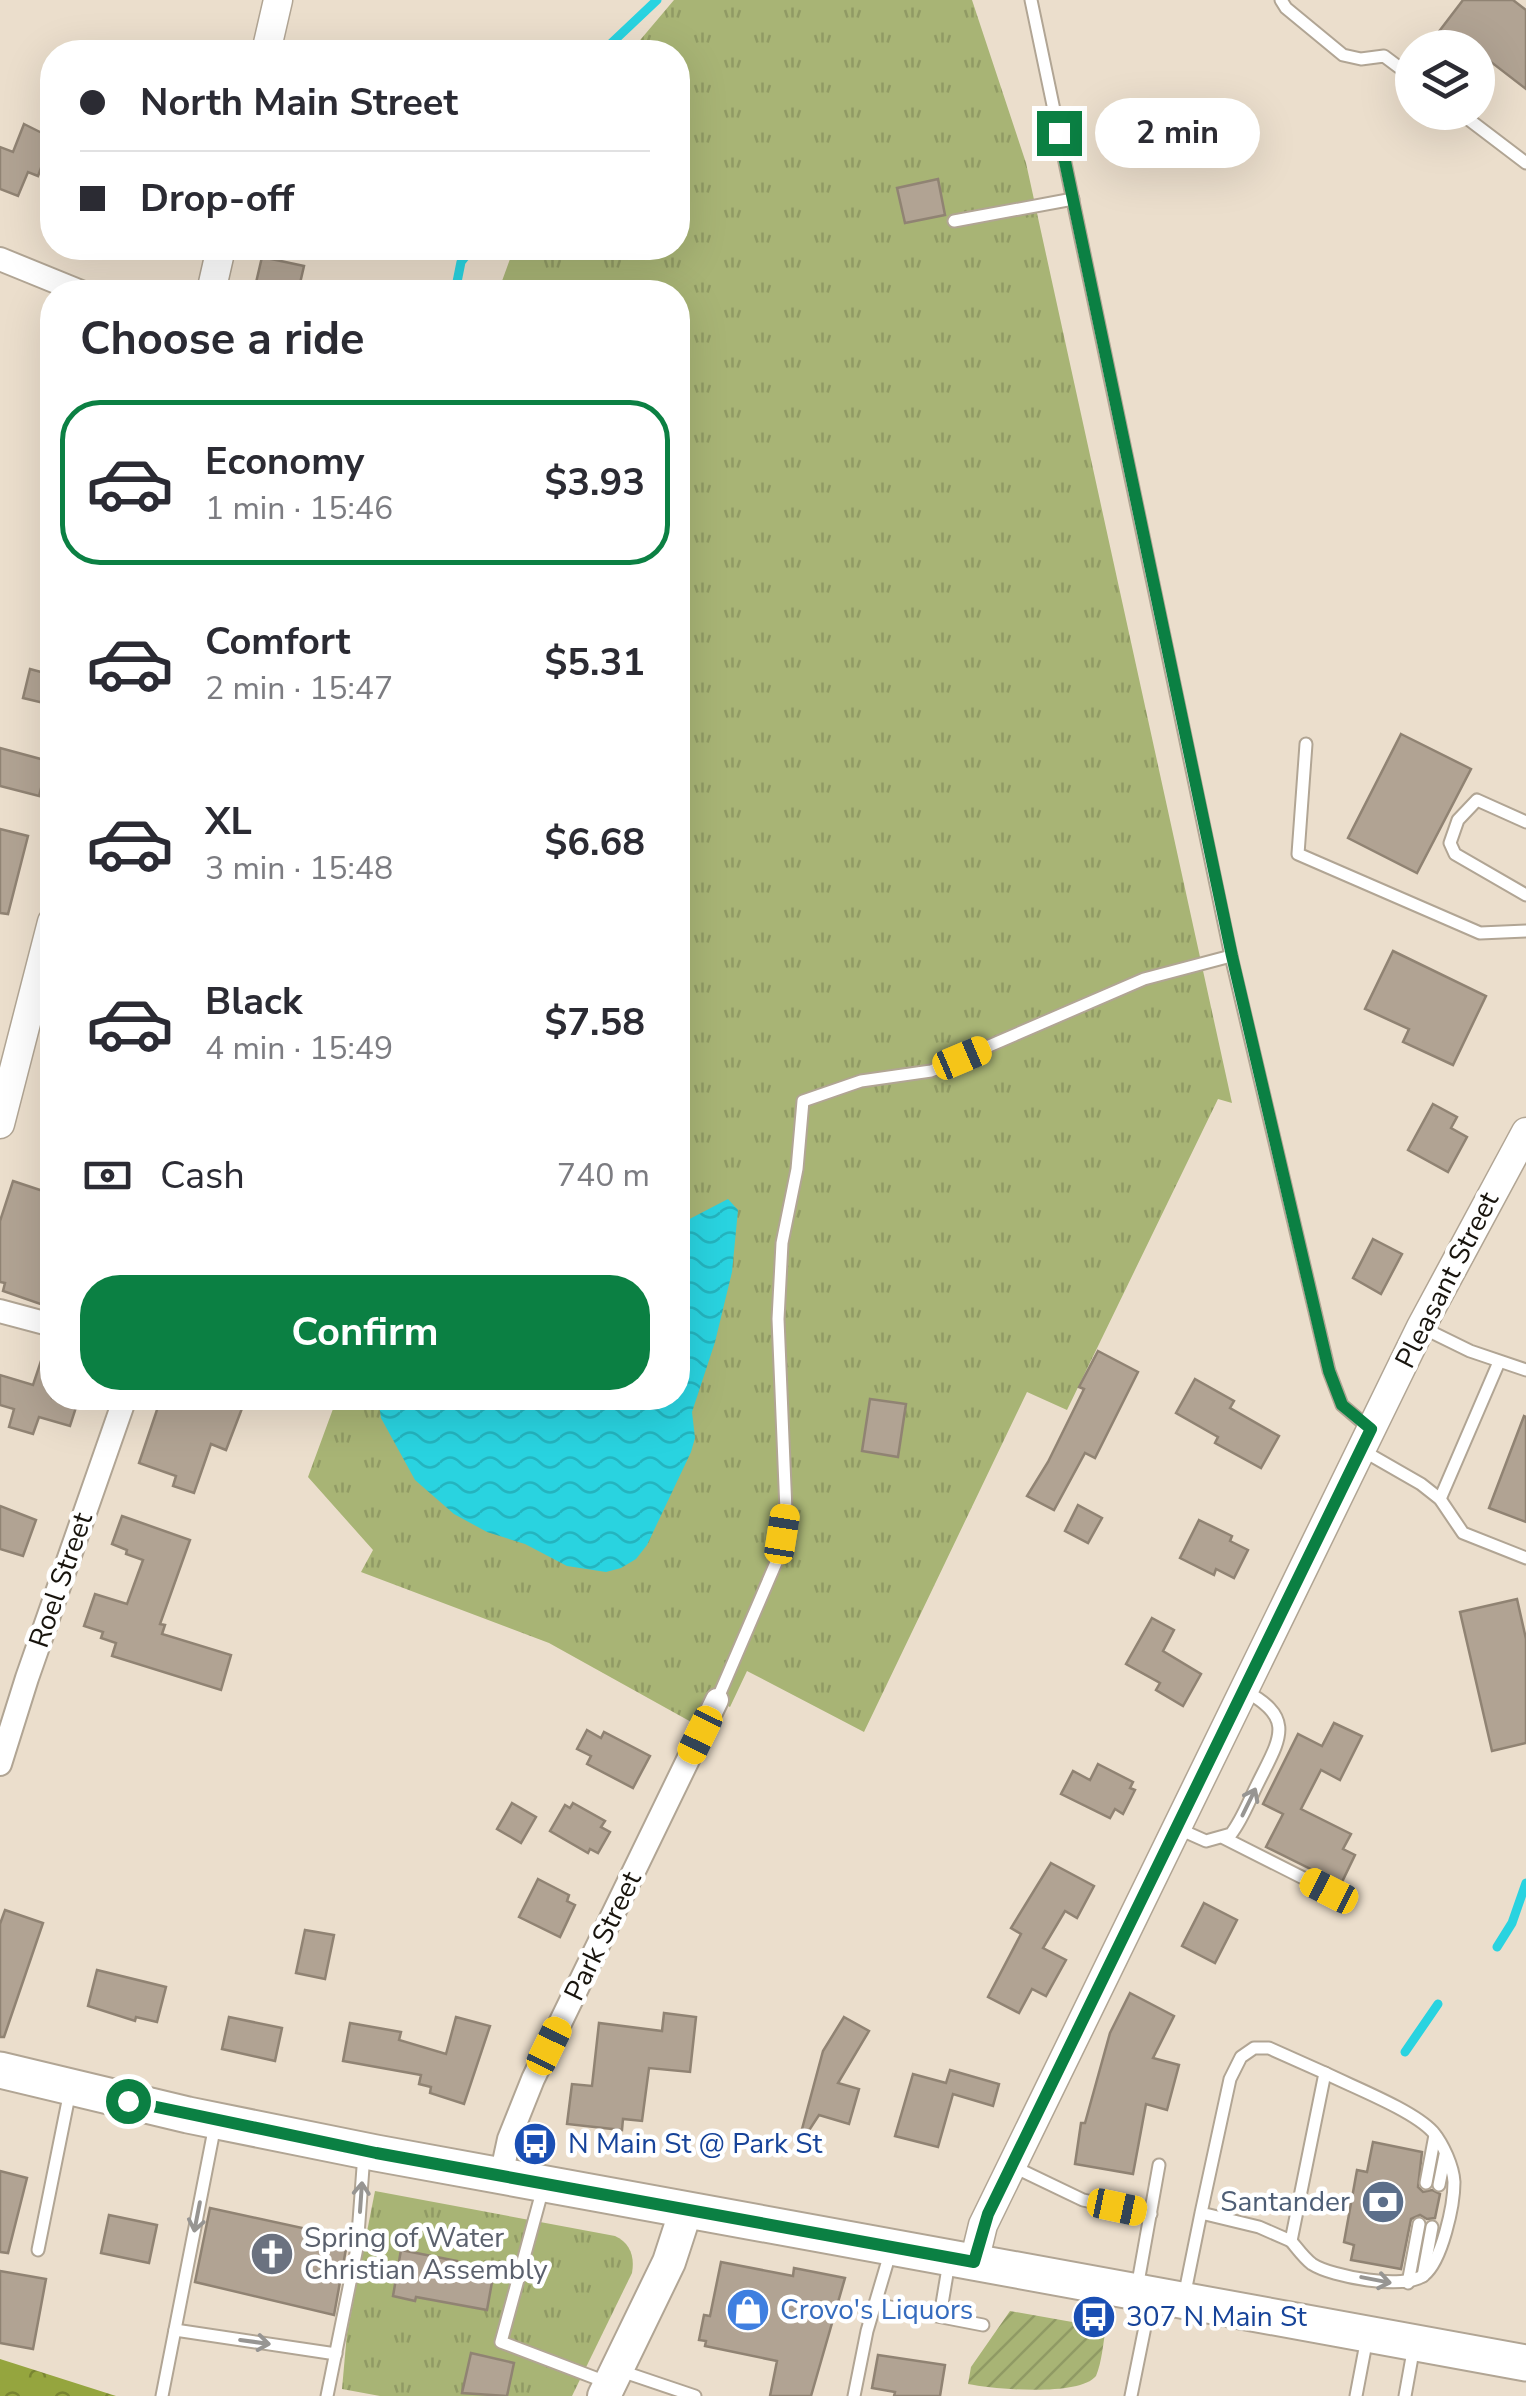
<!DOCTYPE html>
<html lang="en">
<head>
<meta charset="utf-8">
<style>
	:root { --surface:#fff; --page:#f2f2f3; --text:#2b2b33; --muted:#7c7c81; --line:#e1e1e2; --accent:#0b8043 }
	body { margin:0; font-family:"Nunito Sans",sans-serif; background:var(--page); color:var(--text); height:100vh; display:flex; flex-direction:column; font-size:38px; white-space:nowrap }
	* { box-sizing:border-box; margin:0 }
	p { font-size:32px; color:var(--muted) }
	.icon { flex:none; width:55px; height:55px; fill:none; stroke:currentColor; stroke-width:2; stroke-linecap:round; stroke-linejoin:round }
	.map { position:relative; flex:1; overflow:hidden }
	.side { position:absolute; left:40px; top:280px; width:650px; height:1130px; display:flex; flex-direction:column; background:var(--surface); border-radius:40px; box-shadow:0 10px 40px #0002 }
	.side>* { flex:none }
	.guide { position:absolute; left:40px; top:40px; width:650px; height:220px; border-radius:40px; box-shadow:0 10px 40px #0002; display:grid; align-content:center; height:220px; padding:0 40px; background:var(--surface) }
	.buttons { position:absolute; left:1395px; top:30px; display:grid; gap:20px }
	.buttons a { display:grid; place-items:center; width:100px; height:100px; border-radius:50%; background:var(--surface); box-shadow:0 10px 40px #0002; font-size:50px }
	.end { position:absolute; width:45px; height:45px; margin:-22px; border:12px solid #0b8043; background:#fff; box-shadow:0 0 0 5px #fff }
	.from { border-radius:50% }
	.bubble { position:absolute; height:70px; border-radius:35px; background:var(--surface); box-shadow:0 10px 40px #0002; font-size:32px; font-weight:700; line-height:70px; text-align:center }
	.car { position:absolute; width:30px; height:60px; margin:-30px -15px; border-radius:12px; box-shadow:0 0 8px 2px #0007; background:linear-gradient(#f5c518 24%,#345 0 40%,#f5c518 0 76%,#345 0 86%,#f5c518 0) }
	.guide b { display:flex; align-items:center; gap:35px; height:95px; font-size:38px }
	.guide b+b { border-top:2px solid var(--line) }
	.guide i { width:25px; height:25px; background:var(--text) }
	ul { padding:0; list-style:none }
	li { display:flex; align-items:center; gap:30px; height:165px; margin:0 20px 15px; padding:0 20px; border:5px solid transparent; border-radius:40px }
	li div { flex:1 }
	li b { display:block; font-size:38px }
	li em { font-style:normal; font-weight:700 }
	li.on { border-color:var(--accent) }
	li>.icon { width:90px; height:90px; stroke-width:1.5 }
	h2 { padding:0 40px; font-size:45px; line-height:120px }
	.pay { display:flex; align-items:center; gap:25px; height:110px; padding:0 40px; font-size:38px }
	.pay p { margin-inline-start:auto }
	.primary-button { display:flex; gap:20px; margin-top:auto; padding:20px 40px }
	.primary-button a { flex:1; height:115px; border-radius:40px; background:var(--accent); color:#fff; font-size:40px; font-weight:700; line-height:115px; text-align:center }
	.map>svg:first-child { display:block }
	.forest { fill:url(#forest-crowns) }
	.park { fill:url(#park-tufts) }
	.garden { fill:url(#garden-furrows) }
	.water { fill:url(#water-waves) }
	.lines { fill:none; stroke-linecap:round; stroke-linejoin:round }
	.stream { stroke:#29d3e0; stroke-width:9 }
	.building { fill:#b1a393; stroke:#908373; stroke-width:2.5 }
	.service-casing { stroke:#b1a594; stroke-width:15 }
	.minor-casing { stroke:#b1a594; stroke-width:26 }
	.tertiary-casing { stroke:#b1a594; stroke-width:31 }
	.secondary-casing { stroke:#b1a594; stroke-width:36 }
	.primary-casing { stroke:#b1a594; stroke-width:39 }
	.service { stroke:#fff; stroke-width:11 }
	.minor { stroke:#fff; stroke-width:22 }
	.tertiary { stroke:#fff; stroke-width:28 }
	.secondary { stroke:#fff; stroke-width:32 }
	.primary { stroke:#fff; stroke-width:35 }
	.oneway { stroke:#979592 }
	.route { stroke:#0b8043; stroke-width:12 }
	.labels { text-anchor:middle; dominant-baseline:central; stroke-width:9; stroke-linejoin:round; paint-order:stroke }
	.street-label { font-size:28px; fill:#18140d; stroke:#fff }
	.transit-label { font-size:28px; fill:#164399; stroke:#fff; text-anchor:start }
	.service-label { font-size:28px; fill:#4e5e75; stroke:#fff; text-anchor:end }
	.worship-label { font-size:28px; fill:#5b616d; stroke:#fff; text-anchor:start }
	.shop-label { font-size:28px; fill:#366cbe; stroke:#fff; text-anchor:start }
</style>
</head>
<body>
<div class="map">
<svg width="1526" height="2396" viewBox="0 0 1526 2396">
	<defs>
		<pattern id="forest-crowns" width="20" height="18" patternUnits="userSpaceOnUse" patternTransform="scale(2.5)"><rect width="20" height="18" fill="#95a53e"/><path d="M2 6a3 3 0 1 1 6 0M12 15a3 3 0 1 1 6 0" fill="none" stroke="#798532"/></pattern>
		<pattern id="park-tufts" width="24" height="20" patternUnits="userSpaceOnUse" patternTransform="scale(2.5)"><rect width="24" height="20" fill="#a8b475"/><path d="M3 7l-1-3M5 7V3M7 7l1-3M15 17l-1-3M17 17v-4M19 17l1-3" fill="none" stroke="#909a64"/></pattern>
		<pattern id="garden-furrows" width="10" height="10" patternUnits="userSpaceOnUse" patternTransform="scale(2.5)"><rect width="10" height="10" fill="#a8b475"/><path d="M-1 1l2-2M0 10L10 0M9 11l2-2" fill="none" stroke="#909a64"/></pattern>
		<pattern id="water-waves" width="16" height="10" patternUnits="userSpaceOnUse" patternTransform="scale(2.5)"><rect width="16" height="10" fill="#29d3e0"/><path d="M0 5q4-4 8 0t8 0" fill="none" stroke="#24b4bf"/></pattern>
	</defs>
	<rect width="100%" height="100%" fill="#ebdecc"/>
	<polygon class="forest" points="0,2359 116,2396 0,2396"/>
	<g class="park">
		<polygon points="674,0 972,0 1026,163 1232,1103 1218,1099 1067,1410 1027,1392 864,1732 747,1671 730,1707 707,1694 693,1723 549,1643 361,1572 373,1550 308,1477 337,1398 678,1398 678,292 498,292 514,248 678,248 678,52 630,52"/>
		<path d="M375,2191L615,2236C630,2243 635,2256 632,2273L572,2396H380L342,2389L347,2333Z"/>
	</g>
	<path class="garden" d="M1010,2311L1106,2328C1103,2343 1102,2362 1096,2376C1080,2396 999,2390 968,2384L971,2367Z"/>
	<polygon class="water" points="728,1199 738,1210 732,1272 715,1342 692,1412 695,1438 691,1452 647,1545 636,1559 621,1568 606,1572 567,1566 525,1544 487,1532 454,1514 415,1480 381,1418 378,1398 678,1398 678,1225"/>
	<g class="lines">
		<g class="stream">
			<polyline points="602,52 657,0"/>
			<polyline points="455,292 461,262 472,248"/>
			<polyline points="1497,1947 1512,1923 1526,1883"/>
			<polyline points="1405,2052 1438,2004"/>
		</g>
	</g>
	<g class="building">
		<polygon points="1463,0 1513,0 1526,10 1526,89 1478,52 1478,48 1446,48 1434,38"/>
		<polygon points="24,124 52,138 38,176 28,172 18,196 0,189 0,147 13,152"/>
		<polygon points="938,179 945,215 905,223 897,188"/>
		<polygon points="262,257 304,266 298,292 260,292 261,289 255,287"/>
		<polygon points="30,669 52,675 52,705 23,698"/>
		<polygon points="1401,734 1471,769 1417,873 1348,838"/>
		<polygon points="0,748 48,761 39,796 0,786"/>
		<polygon points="0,829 28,836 8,914 0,913"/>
		<polygon points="1393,951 1486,996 1453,1065 1403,1042 1409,1029 1365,1009"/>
		<polygon points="1433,1104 1457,1117 1451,1128 1467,1137 1448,1172 1408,1150"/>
		<polygon points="13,1181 52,1194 52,1215 44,1240 52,1243 52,1308 3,1291 5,1283 0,1282 0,1221"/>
		<polygon points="1373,1239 1402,1254 1381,1294 1353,1278"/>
		<polygon points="48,1340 52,1341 52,1398 79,1398 70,1426 39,1417 33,1434 9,1427 14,1409 0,1405 0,1375 33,1385"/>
		<polygon points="1098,1351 1138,1372 1095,1458 1085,1453 1054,1510 1027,1496 1048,1462 1084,1389 1079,1387"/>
		<polygon points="1195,1379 1234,1401 1230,1408 1279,1436 1261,1468 1215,1443 1218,1437 1176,1413"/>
		<polygon points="161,1398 246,1398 226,1450 211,1444 194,1493 173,1486 176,1476 139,1463"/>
		<polygon points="870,1399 906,1404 898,1457 862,1451"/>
		<polygon points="1524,1416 1526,1417 1526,1522 1489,1508"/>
		<polygon points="1078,1505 1102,1518 1088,1543 1065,1531"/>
		<polygon points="0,1506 36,1520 23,1556 0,1549"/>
		<polygon points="122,1516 190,1540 160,1624 165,1625 162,1634 231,1655 221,1690 112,1656 116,1643 101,1638 103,1632 84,1626 95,1594 127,1604 143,1560 126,1554 127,1550 112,1544"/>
		<polygon points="1199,1520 1232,1536 1230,1541 1248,1550 1234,1578 1216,1569 1214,1575 1180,1558"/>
		<polygon points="1517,1599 1526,1639 1526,1743 1492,1751 1460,1612"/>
		<polygon points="1152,1618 1174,1630 1163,1651 1201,1674 1183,1706 1156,1690 1160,1683 1126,1664"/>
		<polygon points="1334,1723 1362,1736 1340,1780 1321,1770 1301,1809 1351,1834 1343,1849 1355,1855 1341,1884 1266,1847 1283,1814 1263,1804 1298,1734 1322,1746"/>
		<polygon points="587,1730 601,1738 604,1732 650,1756 633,1788 587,1764 591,1756 577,1749"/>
		<polygon points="1098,1764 1133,1782 1130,1788 1135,1790 1123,1814 1115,1809 1110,1818 1061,1794 1073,1771 1090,1780"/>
		<polygon points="512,1803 536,1817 521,1843 497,1829"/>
		<polygon points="573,1803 605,1821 601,1827 610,1832 598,1853 590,1849 588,1853 550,1831 565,1805 570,1808"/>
		<polygon points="1051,1863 1094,1886 1077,1918 1065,1911 1043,1948 1066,1960 1046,1996 1032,1989 1019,2013 988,1997 1021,1934 1011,1928"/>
		<polygon points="538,1879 569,1895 567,1901 575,1905 560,1937 519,1917"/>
		<polygon points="1204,1903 1237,1920 1215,1963 1182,1946"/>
		<polygon points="5,1910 43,1923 4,2037 0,2037 0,1924"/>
		<polygon points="305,1930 334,1935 325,1979 296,1973"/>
		<polygon points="97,1970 166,1987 157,2022 136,2017 135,2021 88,2006"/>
		<polygon points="1130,1993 1174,2016 1153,2058 1179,2065 1167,2110 1146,2104 1133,2174 1075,2164 1081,2123 1085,2123 1110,2033"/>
		<polygon points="664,2013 696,2017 690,2072 649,2068 642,2121 623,2119 622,2130 567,2124 572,2084 592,2086 599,2023 662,2031"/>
		<polygon points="229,2017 282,2028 275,2061 222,2049"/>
		<polygon points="456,2017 490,2026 464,2104 430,2093 431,2087 419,2084 421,2075 343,2061 350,2023 401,2032 399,2040 446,2054"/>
		<polygon points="844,2017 869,2031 838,2083 859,2089 849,2124 819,2115 808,2132 802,2129 823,2051"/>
		<polygon points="950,2070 999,2084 993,2106 953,2094 938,2147 895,2136 913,2074 946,2083"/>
		<polygon points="1373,2142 1422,2152 1418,2187 1423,2192 1432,2190 1440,2194 1435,2218 1427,2219 1420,2215 1411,2219 1401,2269 1351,2260 1354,2245 1344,2242 1357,2170 1367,2172"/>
		<polygon points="0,2171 27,2178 8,2253 0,2252"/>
		<polygon points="210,2208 348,2238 334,2315 195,2282"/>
		<polygon points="109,2215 157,2225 149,2263 101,2253"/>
		<polygon points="401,2250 457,2261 454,2274 492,2282 487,2310 416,2297 415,2301 393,2296"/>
		<polygon points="721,2262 793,2276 794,2268 845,2278 811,2396 770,2396 777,2361 705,2346 706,2341 699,2340 704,2315 710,2316"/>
		<polygon points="0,2271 46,2279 33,2349 0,2343"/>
		<polygon points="471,2353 514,2363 507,2396 462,2393"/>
		<polygon points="878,2355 945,2365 940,2396 894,2396 895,2392 872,2388"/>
	</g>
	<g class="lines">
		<g class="service-casing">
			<g id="service">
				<polyline points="1031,0 1231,956 1329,1371 1342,1405 1369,1428"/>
				<polyline points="1281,0 1286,8 1343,55 1361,59 1384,56 1412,77"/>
				<polyline points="1459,112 1526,163"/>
				<polyline points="954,221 1073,199"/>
				<polyline points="1306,744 1298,854 1480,933 1526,931"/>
				<polyline points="1526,822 1477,800 1458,820 1450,843 1455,854 1526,895"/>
				<polyline points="1421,1327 1470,1351 1526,1370"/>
				<polyline points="1360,1449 1421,1484 1440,1499 1463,1533 1526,1558"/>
				<polyline points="1440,1499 1499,1362"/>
				<polyline points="717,1700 778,1558 786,1511 778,1319 782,1243 797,1169 803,1101 861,1081 931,1071 1144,979 1231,956"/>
				<path d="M1179,1829L1206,1841L1231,1834C1242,1820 1249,1801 1257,1785C1279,1740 1298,1718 1243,1690"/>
				<polyline points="1224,1838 1329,1891"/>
				<polyline points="1012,2166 1083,2200 1151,2214"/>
				<polyline points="1426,2183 1435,2135"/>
				<polyline points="1439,2185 1445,2155"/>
				<polyline points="543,2188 501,2342 606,2382"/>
				<path d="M1291,2241C1297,2248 1304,2258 1312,2264C1332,2277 1404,2290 1424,2275C1442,2261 1454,2205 1454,2182C1453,2166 1443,2144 1433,2132C1413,2110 1353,2087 1325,2073"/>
				<polyline points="38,2250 70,2091"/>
				<polyline points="1423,2276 1432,2227"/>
				<polyline points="1408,2283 1419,2224"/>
				<polyline points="1137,2288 1159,2165"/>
				<polyline points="1184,2297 1201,2213 1259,2227 1291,2241 1325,2073 1269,2048 1254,2048 1241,2057 1230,2079 1201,2213"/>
				<polyline points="875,2304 983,2325"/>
				<polyline points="940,2316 949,2262"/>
				<polyline points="175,2330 336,2354"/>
				<polyline points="618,2370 695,2396"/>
				<polyline points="162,2396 215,2125"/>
				<polyline points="327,2396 357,2248 364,2154"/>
				<polyline points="854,2396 867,2331 891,2250"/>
				<polyline points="1131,2396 1151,2297"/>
				<polyline points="1356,2396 1367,2338"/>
				<polyline points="1405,2396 1414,2346"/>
			</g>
		</g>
		<g class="minor-casing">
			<g id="minor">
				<polyline points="0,259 81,292"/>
				<polyline points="0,1311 52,1325"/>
				<polyline points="0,1764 27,1678 125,1398"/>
				<polyline points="501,2176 509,2139 533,2079 717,1700"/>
			</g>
		</g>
		<g class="tertiary-casing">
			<g id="tertiary">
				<polyline points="266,52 278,0"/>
				<polyline points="211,292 221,248"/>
				<polyline points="0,1124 52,922"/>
				<polyline points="974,2262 983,2225 1421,1327 1526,1132"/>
			</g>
		</g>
		<g class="secondary-casing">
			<polyline id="secondary" points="604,2396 669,2262 686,2210"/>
		</g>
		<g class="primary-casing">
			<polyline id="primary" points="0,2070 188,2115 376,2153 1526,2363"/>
		</g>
		<use href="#service" class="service"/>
		<use href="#minor" class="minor"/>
		<use href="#tertiary" class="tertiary"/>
		<use href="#secondary" class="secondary"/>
		<use href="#primary" class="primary"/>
	</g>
	<defs><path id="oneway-shaft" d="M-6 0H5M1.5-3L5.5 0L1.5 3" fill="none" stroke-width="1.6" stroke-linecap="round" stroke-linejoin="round" transform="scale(2.5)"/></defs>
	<g class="oneway">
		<use href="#oneway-shaft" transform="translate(1249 1802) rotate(-64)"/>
		<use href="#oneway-shaft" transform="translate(361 2197) rotate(-86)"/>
		<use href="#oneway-shaft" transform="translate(197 2217) rotate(101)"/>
		<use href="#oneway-shaft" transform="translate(1376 2280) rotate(11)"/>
		<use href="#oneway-shaft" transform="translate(255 2342) rotate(8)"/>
	</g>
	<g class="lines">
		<polyline class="route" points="128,2101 376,2153 974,2262 988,2214 1371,1429 1342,1405 1329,1371 1232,956 1059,133"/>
	</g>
	<defs>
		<g id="bus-disc" transform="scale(2.25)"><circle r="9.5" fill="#1a4fb4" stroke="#fff"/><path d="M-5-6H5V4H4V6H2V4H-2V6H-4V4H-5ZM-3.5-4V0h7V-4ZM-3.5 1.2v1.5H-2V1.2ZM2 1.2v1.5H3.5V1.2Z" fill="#fff"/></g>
		<g id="bank-disc" transform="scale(2.25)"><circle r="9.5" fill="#5c6f8a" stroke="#fff"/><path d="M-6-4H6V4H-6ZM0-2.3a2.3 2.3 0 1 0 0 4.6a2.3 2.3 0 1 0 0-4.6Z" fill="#fff"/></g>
		<g id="church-disc" transform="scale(2.25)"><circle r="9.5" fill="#6b7280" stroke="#fff"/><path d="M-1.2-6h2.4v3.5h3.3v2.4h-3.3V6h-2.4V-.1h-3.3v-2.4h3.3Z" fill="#fff"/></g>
		<g id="shop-disc" transform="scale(2.25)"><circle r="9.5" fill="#3f7fe0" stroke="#fff"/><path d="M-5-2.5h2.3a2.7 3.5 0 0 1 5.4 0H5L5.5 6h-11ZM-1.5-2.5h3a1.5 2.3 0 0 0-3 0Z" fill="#fff"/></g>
	</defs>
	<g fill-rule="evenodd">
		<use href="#bus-disc" x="535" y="2144"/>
		<use href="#bank-disc" x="1383" y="2202"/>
		<use href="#church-disc" x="272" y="2254"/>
		<use href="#shop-disc" x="748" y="2310"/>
		<use href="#bus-disc" x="1094" y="2317"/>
	</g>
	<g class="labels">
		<g class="street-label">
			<text transform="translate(1447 1280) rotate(-63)">Pleasant Street</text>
			<text transform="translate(61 1580) rotate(-71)">Roel Street</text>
			<text transform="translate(603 1936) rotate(-64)">Park Street</text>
		</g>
		<g class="transit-label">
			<text x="568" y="2144">N Main St @ Park St</text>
			<text x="1126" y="2317">307 N Main St</text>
		</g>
		<g class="service-label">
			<text x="1350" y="2202">Santander</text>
		</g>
		<g class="worship-label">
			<text x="304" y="2238">Spring of Water<tspan x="304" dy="32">Christian Assembly</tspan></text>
		</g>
		<g class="shop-label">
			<text x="780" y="2310">Crovo's Liquors</text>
		</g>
	</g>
</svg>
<div class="buttons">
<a><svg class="icon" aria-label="layers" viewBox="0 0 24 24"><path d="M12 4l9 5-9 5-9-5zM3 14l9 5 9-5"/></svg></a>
</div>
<i class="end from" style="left:128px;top:2101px"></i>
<i class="end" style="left:1059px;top:133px"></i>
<div class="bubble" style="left:1095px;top:98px;width:165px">2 min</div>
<i class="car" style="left:962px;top:1058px;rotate:67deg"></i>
<i class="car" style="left:782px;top:1534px;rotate:9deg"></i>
<i class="car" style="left:700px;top:1735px;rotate:206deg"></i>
<i class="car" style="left:1329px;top:1891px;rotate:297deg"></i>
<i class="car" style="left:549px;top:2046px;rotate:26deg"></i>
<i class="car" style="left:1117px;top:2207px;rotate:102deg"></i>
<div class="guide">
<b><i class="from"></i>North Main Street</b>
<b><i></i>Drop-off</b>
</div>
<section class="side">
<h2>Choose a ride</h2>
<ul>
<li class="on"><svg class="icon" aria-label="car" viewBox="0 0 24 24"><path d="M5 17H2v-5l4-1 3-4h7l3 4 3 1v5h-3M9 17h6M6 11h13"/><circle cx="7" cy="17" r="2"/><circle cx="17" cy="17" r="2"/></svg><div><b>Economy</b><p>1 min · 15:46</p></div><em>$3.93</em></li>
<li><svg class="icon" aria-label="car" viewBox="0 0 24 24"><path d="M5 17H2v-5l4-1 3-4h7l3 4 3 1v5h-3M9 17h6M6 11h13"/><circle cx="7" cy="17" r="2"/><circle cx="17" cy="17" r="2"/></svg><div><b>Comfort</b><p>2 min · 15:47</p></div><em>$5.31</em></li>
<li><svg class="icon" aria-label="car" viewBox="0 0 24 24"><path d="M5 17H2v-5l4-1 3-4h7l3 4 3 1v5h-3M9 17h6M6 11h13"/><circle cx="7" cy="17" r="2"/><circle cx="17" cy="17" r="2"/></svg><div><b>XL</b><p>3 min · 15:48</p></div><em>$6.68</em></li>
<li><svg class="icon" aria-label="car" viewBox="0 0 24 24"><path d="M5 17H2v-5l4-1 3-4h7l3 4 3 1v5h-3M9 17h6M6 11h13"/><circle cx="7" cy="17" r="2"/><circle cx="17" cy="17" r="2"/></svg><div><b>Black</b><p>4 min · 15:49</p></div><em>$7.58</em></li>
</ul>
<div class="pay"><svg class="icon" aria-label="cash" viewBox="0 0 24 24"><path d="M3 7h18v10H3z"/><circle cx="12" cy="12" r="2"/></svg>Cash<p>740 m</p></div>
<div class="primary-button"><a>Confirm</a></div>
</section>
</div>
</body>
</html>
